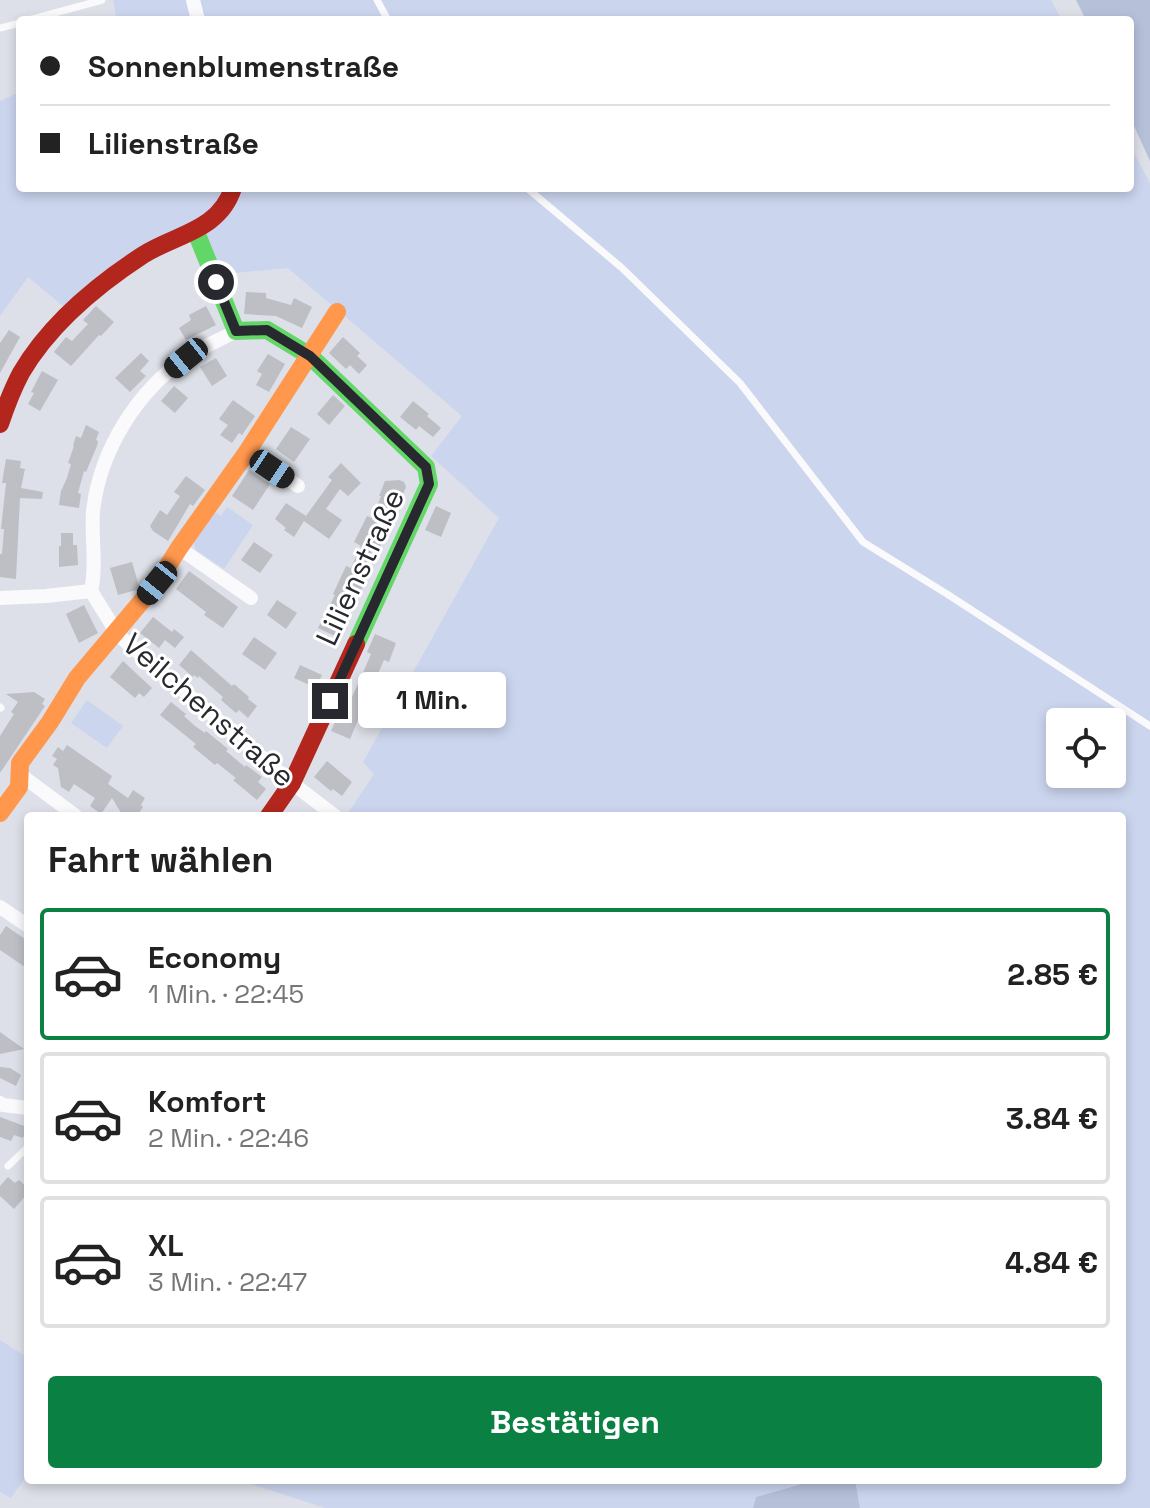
<!DOCTYPE html>
<html lang="de">
<head>
<meta charset="utf-8">
<style>
	:root { --surface:#fff; --page:#f2f2f2; --text:#222; --muted:#767676; --line:#e0e0e0; --accent:#0b8043 }
	body { margin:0; font-family:"Space Grotesk",sans-serif; background:var(--page); color:var(--text); height:100vh; display:flex; flex-direction:column; font-size:30px; white-space:nowrap }
	* { box-sizing:border-box; margin:0 }
	p { font-size:26px; color:var(--muted) }
	.icon { flex:none; width:44px; height:44px; fill:none; stroke:currentColor; stroke-width:2; stroke-linecap:round; stroke-linejoin:round }
	.map { position:relative; flex:1; overflow:hidden }
	.drawer { position:absolute; left:24px; top:812px; width:1102px; height:672px; display:flex; flex-direction:column; background:var(--surface); border-radius:8px; box-shadow:0 4px 12px #0003 }
	.drawer>* { flex:none }
	.top-card { position:absolute; left:16px; top:16px; width:1118px; height:176px; border-radius:8px; box-shadow:0 4px 12px #0003; display:grid; align-content:center; height:176px; padding:0 24px; background:var(--surface) }
	.tools { position:absolute; left:1046px; top:708px; display:grid; gap:16px }
	.tools a { display:grid; place-items:center; width:80px; height:80px; border-radius:8px; background:var(--surface); box-shadow:0 4px 12px #0003; font-size:40px }
	.end { position:absolute; width:36px; height:36px; margin:-18px; border:10px solid #27292f; background:#fff; box-shadow:0 0 0 4px #fff }
	.from { border-radius:50% }
	.bubble { position:absolute; height:56px; border-radius:8px; background:var(--surface); box-shadow:0 4px 12px #0003; font-size:26px; font-weight:700; line-height:56px; text-align:center }
	.car { position:absolute; width:24px; height:48px; margin:-24px -12px; border-radius:10px; box-shadow:0 0 6px 2px #0007; background:linear-gradient(#222 24%,#8ab4d8 0 40%,#222 0 76%,#8ab4d8 0 86%,#222 0) }
	.top-card b { display:flex; align-items:center; gap:28px; height:76px; font-size:30px }
	.top-card b+b { border-top:2px solid var(--line) }
	.top-card i { width:20px; height:20px; background:var(--text) }
	ul { padding:0; list-style:none }
	li { display:flex; align-items:center; gap:24px; height:132px; margin:0 16px 12px; padding:0 8px; border:4px solid var(--line); border-radius:8px }
	li div { flex:1 }
	li b { display:block; font-size:30px }
	li em { font-style:normal; font-weight:700 }
	li.active { border-color:var(--accent) }
	li>.icon { width:72px; height:72px; stroke-width:1.5 }
	h2 { padding:0 24px; font-size:36px; line-height:96px }
	.button { display:flex; gap:16px; margin-top:auto; padding:16px 24px }
	.button a { flex:1; height:92px; border-radius:8px; background:var(--accent); color:#fff; font-size:32px; font-weight:700; line-height:92px; text-align:center }
	.map>svg:first-child { display:block }
	.green { fill:#cbd5ee; fill-rule:evenodd }
	.forest { fill:#b6c0d9 }
	.building { fill:#bdbfc5 }
	.lines { fill:none; stroke-linecap:round; stroke-linejoin:round }
	.lane { stroke:#fafafc; stroke-width:7 }
	.street { stroke:#fafafc; stroke-width:14 }
	.fast { stroke:#63d668; stroke-width:18 }
	.slow { stroke:#ff974d; stroke-width:18 }
	.jam { stroke:#b3261e; stroke-width:18 }
	.route { stroke:#27292f; stroke-width:10 }
	.labels { text-anchor:middle; dominant-baseline:central; stroke-width:6; stroke-linejoin:round; paint-order:stroke }
	.street-label { font-size:30px; fill:#27292f; stroke:#fff }
</style>
</head>
<body>
<div class="map">
<svg width="1150" height="1508" viewBox="0 0 1150 1508">
	<rect width="100%" height="100%" fill="#dde0e8"/>
	<g class="green">
		<polygon points="113,0 1051,0 1062,20 117,20"/>
		<path d="M20,92V188H1130V146L1150,183V1508H860L855,1480H1122V816H346L374,774L363,762L499,518L431,456L462,416L288,268L223,274L206,233L150,257L73,314L28,277L0,316V101ZM1060,722H1112V774H1060Z"/>
		<polygon points="227,507 253,525 224,569 196,550 193,540 213,511 221,516"/>
		<polygon points="87,700 123,726 107,748 71,723"/>
		<polygon points="0,1340 28,1358 28,1474 11,1498 0,1492"/>
		<polygon points="245,1480 816,1480 756,1497 753,1508 325,1508 254,1485"/>
	</g>
	<g class="forest">
		<polygon points="1076,0 1150,0 1150,161 1130,117 1130,20 1086,20"/>
		<polygon points="816,1480 855,1480 860,1508 753,1508 756,1497"/>
	</g>
	<g class="building">
		<polygon points="246,292 266,293 266,298 291,305 294,298 312,307 302,328 276,316 244,314"/>
		<polygon points="96,306 114,322 101,336 99,335 71,366 54,352 66,337 72,341 88,324 83,320"/>
		<polygon points="206,306 216,325 186,340 179,328 191,320 189,315"/>
		<polygon points="9,330 20,337 0,373 0,343"/>
		<polygon points="343,337 360,353 357,356 367,365 359,374 350,365 346,369 329,353"/>
		<polygon points="141,353 149,361 140,371 146,376 130,392 115,378"/>
		<polygon points="268,354 285,364 269,392 256,385 262,374 257,371"/>
		<polygon points="216,358 227,376 212,386 200,367"/>
		<polygon points="42,371 58,380 40,411 28,404 34,393 31,392"/>
		<polygon points="174,386 188,398 175,413 161,401"/>
		<polygon points="333,395 345,406 329,425 317,414"/>
		<polygon points="233,400 255,416 242,435 239,433 232,443 220,435 228,425 219,419"/>
		<polygon points="413,401 429,414 427,416 441,428 433,437 419,426 416,430 400,417"/>
		<polygon points="86,425 99,432 96,440 98,441 97,446 86,472 84,471 78,493 81,494 79,508 59,505 61,491 67,478 71,464 68,463 74,446 73,445 76,436 81,438"/>
		<polygon points="291,427 310,439 294,462 276,449"/>
		<polygon points="6,459 21,461 20,468 25,469 21,488 43,492 42,499 20,498 16,579 0,577 0,554 2,554 4,529 1,529 6,483 2,483"/>
		<polygon points="341,463 361,483 348,496 340,489 326,509 342,520 329,539 304,521 294,537 284,530 286,528 275,519 286,503 306,516 332,480 328,477"/>
		<polygon points="249,470 270,484 253,510 232,496"/>
		<polygon points="186,476 205,490 193,506 190,504 168,541 153,531 150,526 160,510 167,515 180,496 174,492"/>
		<polygon points="399,480 404,482 406,487 399,504 395,503 386,524 390,526 377,553 372,551 362,573 368,576 354,604 349,602 339,623 345,626 339,638 318,628 335,595 333,594 346,566 351,568 361,546 354,542 367,516 372,518 381,496 379,496 385,481"/>
		<polygon points="436,506 451,513 441,537 425,530"/>
		<polygon points="61,533 73,533 73,545 77,545 78,565 59,567 59,546 61,546"/>
		<polygon points="254,542 273,555 260,573 241,560"/>
		<polygon points="132,562 139,586 136,590 118,595 110,568"/>
		<polygon points="189,571 238,607 223,628 204,615 206,612 176,589"/>
		<polygon points="277,600 297,613 286,629 267,615"/>
		<polygon points="84,605 98,633 79,643 66,614"/>
		<polygon points="153,617 172,632 174,629 184,637 175,648 165,640 159,648 140,633"/>
		<polygon points="375,634 396,643 389,662 384,660 375,680 382,683 372,706 365,703 350,739 331,731 342,706 347,708 362,675 371,654 367,652"/>
		<polygon points="254,637 277,653 265,670 242,654"/>
		<polygon points="191,650 232,686 234,684 249,697 248,699 257,706 248,718 239,710 236,713 221,700 223,697 199,676 198,678 194,675 193,677 179,665"/>
		<polygon points="123,661 152,688 144,697 139,693 135,698 110,677"/>
		<polygon points="300,665 322,675 316,688 294,678"/>
		<polygon points="34,692 45,699 42,704 45,706 0,773 0,736 14,714 11,712 18,702 6,694"/>
		<polygon points="171,702 186,714 184,716 195,726 205,733 206,731 228,749 226,751 245,767 246,765 262,777 258,782 266,789 257,800 233,780 236,778 217,763 215,765 193,747 196,744 160,715"/>
		<polygon points="67,745 112,776 108,784 128,798 133,790 145,798 141,805 143,807 137,816 123,816 112,798 101,814 90,806 95,798 74,784 69,792 61,787 58,768 53,765 57,759 52,756 58,747 63,751"/>
		<polygon points="327,761 352,782 342,796 333,789 331,791 314,777"/>
		<polygon points="6,926 28,941 28,969 0,950 0,935"/>
		<polygon points="0,1032 24,1049 0,1054"/>
		<polygon points="0,1067 10,1068 21,1075 16,1086 0,1078"/>
		<polygon points="0,1117 27,1127 23,1138 14,1135 11,1141 0,1137"/>
		<polygon points="8,1177 15,1183 19,1180 28,1188 28,1193 14,1209 0,1196 0,1186"/>
	</g>
	<g class="lines">
		<g class="lane">
			<polyline points="377,0 388,20"/>
			<polyline points="29,20 102,0"/>
			<polyline points="0,28 20,23"/>
			<polyline points="527,188 622,268 740,383 863,542 947,594 1150,726"/>
			<polyline points="0,707 1,708"/>
			<polyline points="8,1166 28,1147"/>
		</g>
		<g class="street">
			<polyline points="193,0 198,20"/>
			<polyline points="247,452 298,486"/>
			<polyline points="179,548 251,598"/>
			<path d="M91,591C97,566 91,537 93,511C100,450 137,391 187,357C202,347 220,340 236,331"/>
			<polyline points="0,598 46,596 91,591 117,633 126,642 292,783 335,816"/>
			<polyline points="21,775 76,816"/>
			<polyline points="0,907 28,926"/>
			<polyline points="0,1103 3,1105 28,1108"/>
		</g>
		<polyline class="fast" points="196,232 236,331 267,330 310,356 426,467 429,484 356,644"/>
		<polyline class="slow" points="0,813 19,787 20,763 50,722 77,678 157,583 179,548 247,452 337,312"/>
		<g class="jam">
			<path d="M0,424C6,406 12,390 21,373C49,325 97,285 143,255C176,234 219,231 233,188"/>
			<polyline points="269,816 292,783 356,644"/>
		</g>
	</g>
	<g class="lines">
		<polyline class="route" points="216,282 236,331 267,330 310,356 426,467 429,484 330,701"/>
	</g>
	<g class="labels">
		<g class="street-label">
			<text transform="translate(360 567) rotate(-65)">Lilienstraße</text>
			<text transform="translate(209 710) rotate(41)">Veilchenstraße</text>
		</g>
	</g>
</svg>
<div class="tools">
<a><svg class="icon" aria-label="locate" viewBox="0 0 24 24"><circle cx="12" cy="12" r="6"/><path d="M12 2v4M12 18v4M2 12h4M18 12h4"/></svg></a>
</div>
<i class="end from" style="left:216px;top:282px"></i>
<i class="end" style="left:330px;top:701px"></i>
<div class="bubble" style="left:358px;top:672px;width:148px">1 Min.</div>
<i class="car" style="left:186px;top:358px;rotate:231deg"></i>
<i class="car" style="left:272px;top:469px;rotate:124deg"></i>
<i class="car" style="left:157px;top:583px;rotate:219deg"></i>
<div class="top-card">
<b><i class="from"></i>Sonnenblumenstraße</b>
<b><i></i>Lilienstraße</b>
</div>
<section class="drawer">
<h2>Fahrt wählen</h2>
<ul>
<li class="active"><svg class="icon" aria-label="car" viewBox="0 0 24 24"><path d="M5 17H2v-5l4-1 3-4h7l3 4 3 1v5h-3M9 17h6M6 11h13"/><circle cx="7" cy="17" r="2"/><circle cx="17" cy="17" r="2"/></svg><div><b>Economy</b><p>1 Min. · 22:45</p></div><em>2.85 €</em></li>
<li><svg class="icon" aria-label="car" viewBox="0 0 24 24"><path d="M5 17H2v-5l4-1 3-4h7l3 4 3 1v5h-3M9 17h6M6 11h13"/><circle cx="7" cy="17" r="2"/><circle cx="17" cy="17" r="2"/></svg><div><b>Komfort</b><p>2 Min. · 22:46</p></div><em>3.84 €</em></li>
<li><svg class="icon" aria-label="car" viewBox="0 0 24 24"><path d="M5 17H2v-5l4-1 3-4h7l3 4 3 1v5h-3M9 17h6M6 11h13"/><circle cx="7" cy="17" r="2"/><circle cx="17" cy="17" r="2"/></svg><div><b>XL</b><p>3 Min. · 22:47</p></div><em>4.84 €</em></li>
</ul>
<div class="button"><a>Bestätigen</a></div>
</section>
</div>
</body>
</html>
